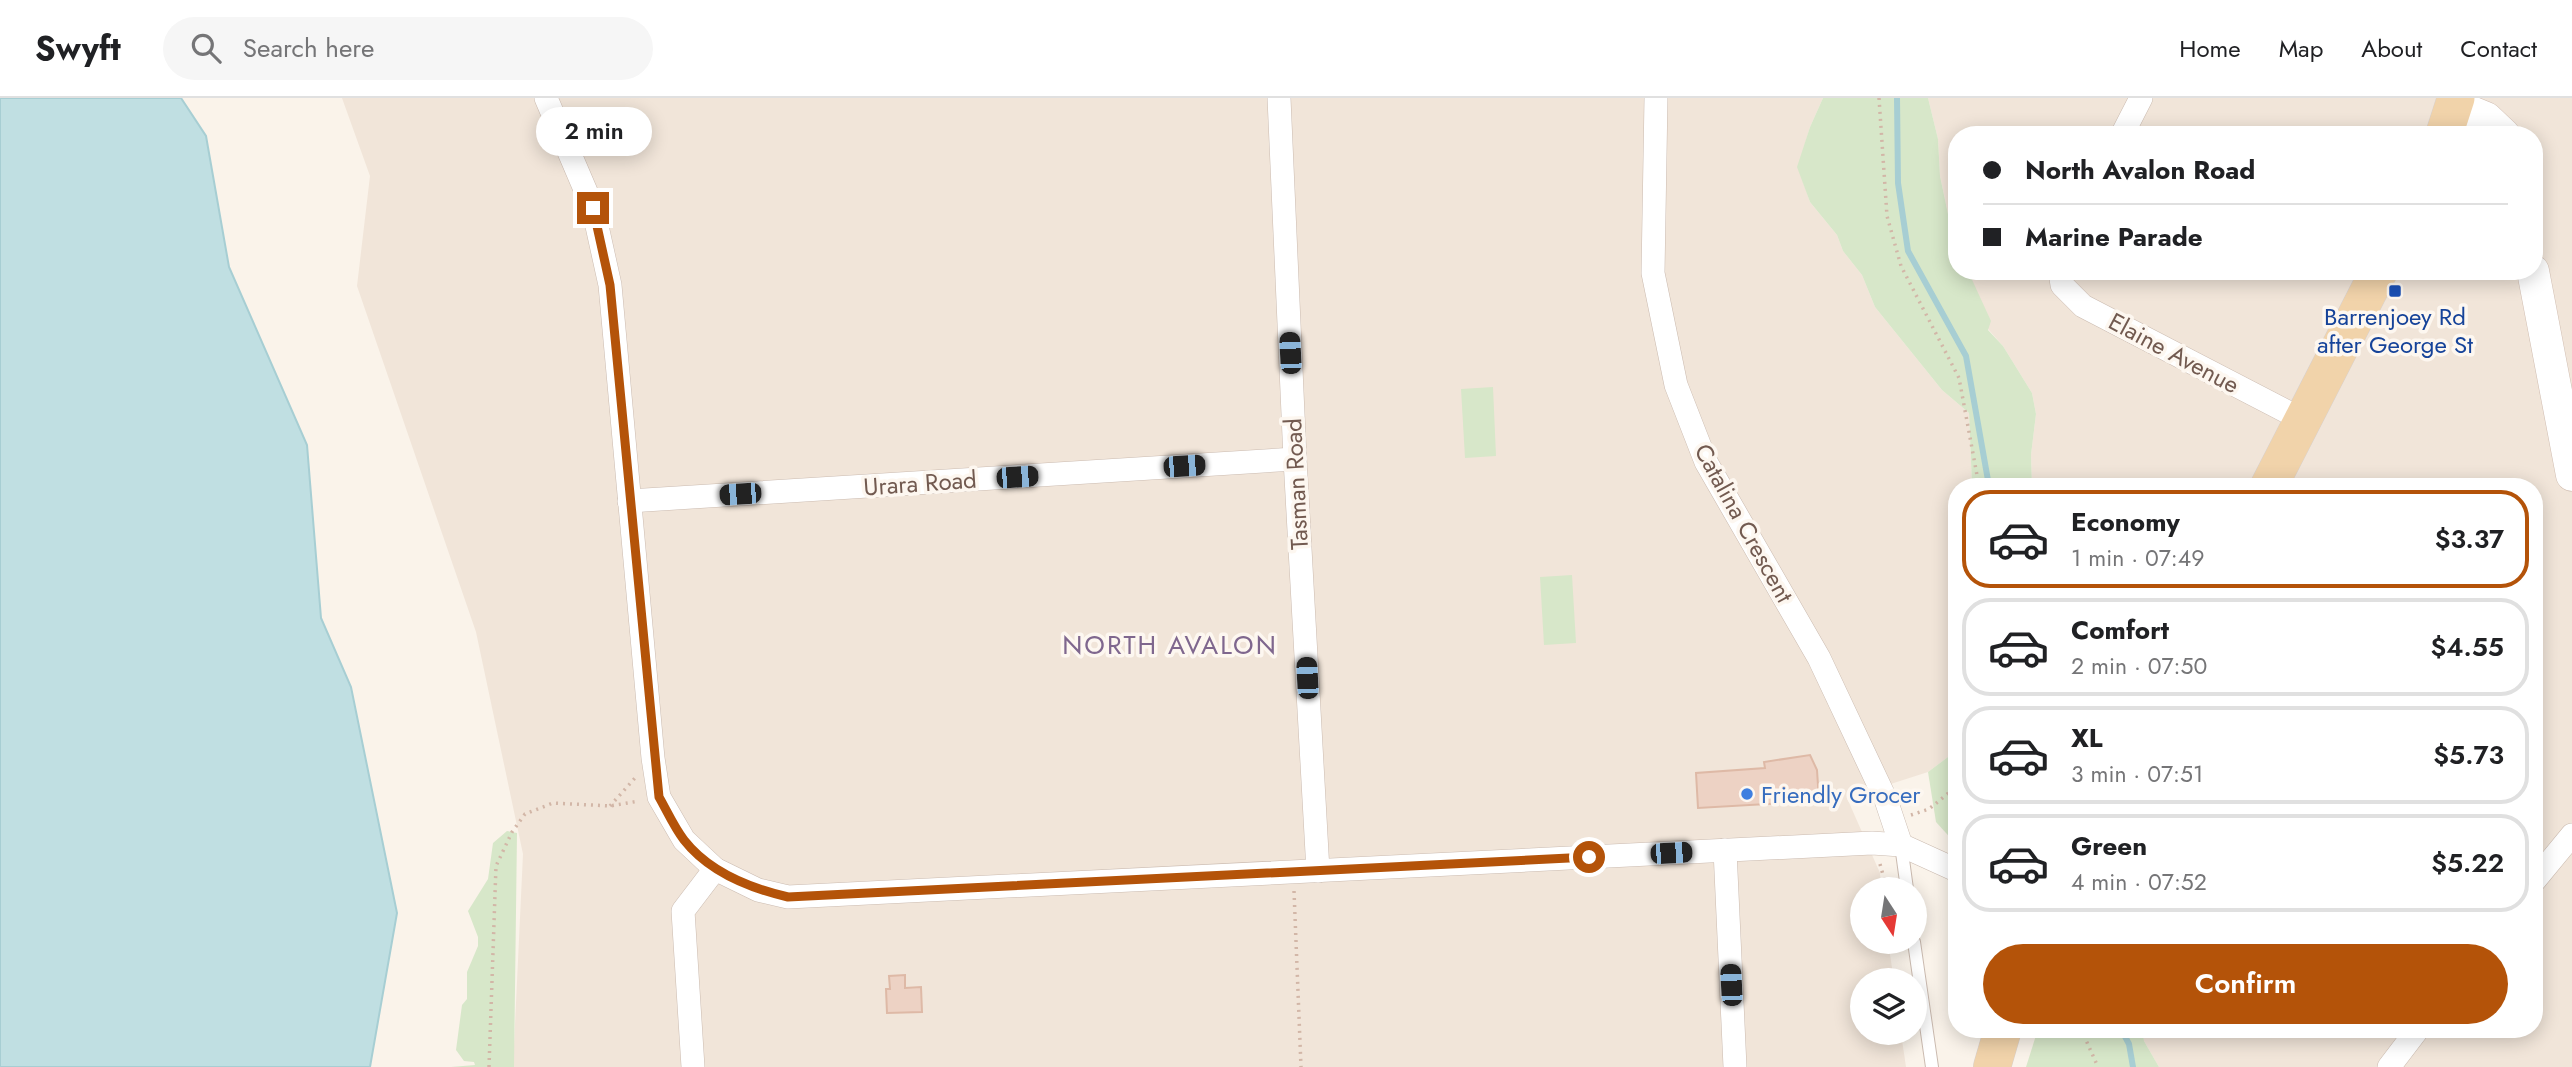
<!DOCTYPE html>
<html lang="en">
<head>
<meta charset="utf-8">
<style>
	:root { --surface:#fff; --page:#f6f6f6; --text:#202124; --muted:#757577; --line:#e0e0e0; --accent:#b45309 }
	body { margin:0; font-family:Jost,sans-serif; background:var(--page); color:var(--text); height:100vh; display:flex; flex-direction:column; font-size:26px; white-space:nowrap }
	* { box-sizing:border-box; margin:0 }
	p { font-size:23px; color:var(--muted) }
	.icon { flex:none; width:38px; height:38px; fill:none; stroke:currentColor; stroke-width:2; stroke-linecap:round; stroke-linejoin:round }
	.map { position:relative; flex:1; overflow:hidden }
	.panel { position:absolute; left:1948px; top:380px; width:595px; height:560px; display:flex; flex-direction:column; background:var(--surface); border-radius:28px; box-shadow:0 4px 18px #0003 }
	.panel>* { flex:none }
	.top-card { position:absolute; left:1948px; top:28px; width:595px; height:154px; border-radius:28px; box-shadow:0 4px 18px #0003; display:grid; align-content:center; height:154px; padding:0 35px; background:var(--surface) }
	.needle { width:46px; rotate:168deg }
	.tools { position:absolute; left:1850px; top:779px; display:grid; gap:14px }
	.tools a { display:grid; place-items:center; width:77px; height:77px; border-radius:50%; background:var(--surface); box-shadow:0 4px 18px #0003; font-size:35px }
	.end { position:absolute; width:32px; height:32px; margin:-16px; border:9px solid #b45309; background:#fff; box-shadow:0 0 0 4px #fff }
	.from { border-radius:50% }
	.bubble { position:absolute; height:49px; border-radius:24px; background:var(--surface); box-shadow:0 4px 18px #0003; font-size:23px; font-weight:600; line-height:49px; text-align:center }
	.car { position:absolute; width:21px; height:42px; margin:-21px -10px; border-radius:9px; box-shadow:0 0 5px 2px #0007; background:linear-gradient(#222 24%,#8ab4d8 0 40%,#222 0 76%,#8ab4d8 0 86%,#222 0) }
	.top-card b { display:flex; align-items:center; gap:24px; height:66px; font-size:26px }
	.top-card b+b { border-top:2px solid var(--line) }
	.top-card i { width:18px; height:18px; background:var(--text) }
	ul { padding:12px 0 0; list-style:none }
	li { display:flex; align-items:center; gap:21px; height:98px; margin:0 14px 10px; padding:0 21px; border:4px solid var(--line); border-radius:28px }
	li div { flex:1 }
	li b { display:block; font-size:26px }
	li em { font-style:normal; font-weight:600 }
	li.on { border-color:var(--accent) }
	li>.icon { width:63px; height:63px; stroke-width:1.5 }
	.action { display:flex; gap:14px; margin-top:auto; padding:14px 35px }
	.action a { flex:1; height:80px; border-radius:42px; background:var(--accent); color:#fff; font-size:28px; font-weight:600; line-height:80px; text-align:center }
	header { display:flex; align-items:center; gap:42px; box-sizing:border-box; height:98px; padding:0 35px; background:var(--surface); border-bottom:2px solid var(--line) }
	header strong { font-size:33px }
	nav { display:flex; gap:38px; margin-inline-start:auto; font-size:24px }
	.search { width:490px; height:63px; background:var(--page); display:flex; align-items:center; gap:18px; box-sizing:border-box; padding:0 24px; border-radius:38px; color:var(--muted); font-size:26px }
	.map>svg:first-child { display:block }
	.residential { fill:#f1e5d9 }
	.green { fill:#d7e7c9 }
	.water { fill:#c0dfe2; stroke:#a7ced3; stroke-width:2 }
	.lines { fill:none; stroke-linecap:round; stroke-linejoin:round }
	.stream { stroke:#a7ced3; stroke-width:6 }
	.building { fill:#edd2c4; stroke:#deb9a6; stroke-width:2 }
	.lane-casing { stroke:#cbbbb0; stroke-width:14 }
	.street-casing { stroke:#cbbbb0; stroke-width:24 }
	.secondary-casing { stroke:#d0bdb1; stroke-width:33 }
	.primary-casing { stroke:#d8d1ce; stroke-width:38 }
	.path { stroke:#d2b6a7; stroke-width:3.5; stroke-dasharray:2 5; stroke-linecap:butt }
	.lane { stroke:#fff; stroke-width:12 }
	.street { stroke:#fff; stroke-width:23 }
	.secondary { stroke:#fff; stroke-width:32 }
	.primary { stroke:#f1d3aa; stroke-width:37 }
	.route { stroke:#b45309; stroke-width:9 }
	.transit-dot { fill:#1a4fb4; stroke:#fdf7f0; stroke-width:2.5 }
	.shop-dot { fill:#3f7fe0; stroke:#fdf7f0; stroke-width:2.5 }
	.labels { text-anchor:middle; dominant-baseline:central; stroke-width:7; stroke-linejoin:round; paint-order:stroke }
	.transit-label { font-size:24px; fill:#164399; stroke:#fdf7f0 }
	.street-label { font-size:24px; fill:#725a50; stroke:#fdf7f0 }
	.shop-label { font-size:24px; fill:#366cbe; stroke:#fdf7f0; text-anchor:start }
	.neighbourhood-label { font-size:26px; letter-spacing:2px; fill:#7f678e; stroke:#fdf7f0 }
</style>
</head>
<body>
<header>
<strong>Swyft</strong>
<div class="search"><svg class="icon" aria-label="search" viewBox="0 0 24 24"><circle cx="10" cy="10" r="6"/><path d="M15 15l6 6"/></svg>Search here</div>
<nav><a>Home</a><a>Map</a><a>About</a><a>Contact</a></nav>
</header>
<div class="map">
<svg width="2572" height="969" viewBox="0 0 2572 969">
	<rect width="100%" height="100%" fill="#faf3ea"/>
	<g class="residential">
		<polygon points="342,0 1823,0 1810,29 1798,69 1810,104 1837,137 1843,153 1862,177 1875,209 1942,292 1969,315 1972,388 1956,388 1956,653 1928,674 1847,700 1880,775 1881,791 1862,791 1862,844 1888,844 1894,882 1862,882 1862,934 1901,935 1906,969 513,969 523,756 476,534 357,188 370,78"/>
		<polygon points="1928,0 2572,0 2572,969 2159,969 2144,943 2142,931 2534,931 2534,388 2032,388 2031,357 2036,316 2032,295 2003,248 1988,231 1968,173 2534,173 2534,37 1956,37 1956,141 1948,116 1940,78 1938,41"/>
	</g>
	<g class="green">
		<polygon points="1823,0 1928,0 1938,41 1940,78 1948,116 1956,141 1956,173 1968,173 1991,223 1988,232 2003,248 2032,295 2036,316 2031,357 2032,388 1972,388 1969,315 1942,292 1875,209 1862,177 1843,153 1837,137 1810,104 1797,69 1810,29"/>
		<polygon points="1493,289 1496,358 1465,360 1461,291"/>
		<polygon points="1572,477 1576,545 1544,547 1540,479"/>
		<polygon points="1956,653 1956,746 1936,724 1928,674"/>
		<polygon points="507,733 517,735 514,969 451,969 475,967 474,964 464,963 456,952 462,907 467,901 467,874 478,848 478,839 468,813 488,781 493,745"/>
		<polygon points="2038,931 2142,931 2144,943 2159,969 2026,969"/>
	</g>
	<polygon class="water" points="0,0 181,0 206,38 229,169 307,347 321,520 351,589 397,815 370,969 0,969"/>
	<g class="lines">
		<g class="stream">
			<polyline points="1897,0 1898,85 1908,153 1966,258 1989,388"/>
			<polyline points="2121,931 2129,946 2133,969"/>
		</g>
	</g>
	<g class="building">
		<polygon points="1810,657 1817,672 1819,703 1698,710 1696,675 1765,670 1764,664"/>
		<polygon points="905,877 905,890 921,889 922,914 887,915 886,891 890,891 889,878"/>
	</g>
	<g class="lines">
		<g class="lane-casing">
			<g id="lane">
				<polyline points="1901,747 1907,791"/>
				<polyline points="1914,844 1932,969"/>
			</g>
		</g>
		<g class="street-casing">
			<g id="street">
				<polyline points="546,0 593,110 610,187 653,660 659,699 684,742 715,771 758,792 788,799 1872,745 1901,747 1956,772"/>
				<polyline points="1279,0 1295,361 1318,773"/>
				<polyline points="1656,0 1653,175 1676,287 1706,364 1819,560 1886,702 1901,747"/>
				<polyline points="2122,37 2141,0"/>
				<polyline points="2060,173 2062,187 2083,208 2303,322"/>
				<polyline points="629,403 1295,361"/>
				<polyline points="1725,752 1735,969"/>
				<polyline points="2534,783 2572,737"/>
				<polyline points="693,969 683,813 715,771"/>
				<polyline points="2389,969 2418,931"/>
			</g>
		</g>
		<g class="secondary-casing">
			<g id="secondary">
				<polyline points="2454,7 2486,20 2504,37"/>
				<polyline points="2533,173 2572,377"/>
			</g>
		</g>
		<g class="primary-casing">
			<g id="primary">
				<polyline points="2444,37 2456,0"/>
				<polyline points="2269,388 2379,173"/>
				<polyline points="1992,969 2003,931"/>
			</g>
		</g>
		<g class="path">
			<polyline points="1879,0 1887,118 1901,168 1959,280 1979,388"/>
			<polyline points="610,708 635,680"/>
			<polyline points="1911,717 1929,711 1956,689"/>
			<polyline points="1880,766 1887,791"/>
			<polyline points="1294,793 1301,969"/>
			<polyline points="2081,931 2098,969"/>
			<polyline points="489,969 496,768 512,734 525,716 553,705 610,708 639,703"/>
		</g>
		<use href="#lane" class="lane"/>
		<use href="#street" class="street"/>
		<use href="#secondary" class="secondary"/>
		<use href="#primary" class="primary"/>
	</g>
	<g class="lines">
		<path class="route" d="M593,110L610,187L659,699C667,713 674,729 684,742C709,774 749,790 788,799L1589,759"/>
	</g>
	<rect class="transit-dot" x="2388" y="186" width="14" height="14" rx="3.5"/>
	<circle class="shop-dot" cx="1747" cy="696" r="7"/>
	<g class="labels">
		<g class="transit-label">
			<text x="2395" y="218">Barrenjoey Rd<tspan x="2395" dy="28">after George St</tspan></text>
		</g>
		<g class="street-label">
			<text transform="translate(2174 255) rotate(28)">Elaine Avenue</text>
			<text transform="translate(920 385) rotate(-4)">Urara Road</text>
			<text transform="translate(1296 386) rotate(-93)">Tasman Road</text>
			<text transform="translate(1744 425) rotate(61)">Catalina Crescent</text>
		</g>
		<g class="shop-label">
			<text x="1761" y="696">Friendly Grocer</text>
		</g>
		<g class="neighbourhood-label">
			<text x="1170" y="547">NORTH AVALON</text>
		</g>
	</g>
</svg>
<div class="tools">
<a><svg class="needle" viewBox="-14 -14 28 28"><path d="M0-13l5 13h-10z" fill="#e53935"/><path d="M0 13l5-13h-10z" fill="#757577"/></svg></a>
<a><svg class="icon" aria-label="layers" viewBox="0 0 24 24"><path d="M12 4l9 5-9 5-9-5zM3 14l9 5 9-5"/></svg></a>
</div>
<i class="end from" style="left:1589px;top:759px"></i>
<i class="end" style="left:593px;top:110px"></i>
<div class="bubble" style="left:536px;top:9px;width:116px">2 min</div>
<i class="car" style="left:1290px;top:255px;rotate:357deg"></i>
<i class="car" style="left:1184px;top:368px;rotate:86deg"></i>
<i class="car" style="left:1017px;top:379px;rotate:86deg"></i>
<i class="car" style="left:740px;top:396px;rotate:266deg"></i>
<i class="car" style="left:1307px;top:580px;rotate:357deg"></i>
<i class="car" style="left:1671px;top:755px;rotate:87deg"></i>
<i class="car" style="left:1731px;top:887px;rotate:357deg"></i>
<div class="top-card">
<b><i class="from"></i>North Avalon Road</b>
<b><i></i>Marine Parade</b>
</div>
<section class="panel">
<ul>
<li class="on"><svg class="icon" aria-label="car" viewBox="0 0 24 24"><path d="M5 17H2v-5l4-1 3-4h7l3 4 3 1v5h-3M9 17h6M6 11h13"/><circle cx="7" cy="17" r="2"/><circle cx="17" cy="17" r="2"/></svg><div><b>Economy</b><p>1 min · 07:49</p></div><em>$3.37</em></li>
<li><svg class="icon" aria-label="car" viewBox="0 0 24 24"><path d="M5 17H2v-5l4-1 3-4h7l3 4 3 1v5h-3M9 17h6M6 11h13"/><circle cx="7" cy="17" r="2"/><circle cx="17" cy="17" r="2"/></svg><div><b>Comfort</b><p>2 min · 07:50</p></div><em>$4.55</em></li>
<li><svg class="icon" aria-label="car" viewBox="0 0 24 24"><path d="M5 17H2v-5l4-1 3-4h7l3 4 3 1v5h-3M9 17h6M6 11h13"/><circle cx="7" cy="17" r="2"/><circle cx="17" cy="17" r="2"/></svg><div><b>XL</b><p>3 min · 07:51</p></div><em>$5.73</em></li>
<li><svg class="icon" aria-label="car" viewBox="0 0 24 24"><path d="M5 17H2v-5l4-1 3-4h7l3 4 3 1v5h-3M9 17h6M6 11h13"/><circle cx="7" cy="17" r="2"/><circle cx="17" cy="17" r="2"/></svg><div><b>Green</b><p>4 min · 07:52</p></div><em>$5.22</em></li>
</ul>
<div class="action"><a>Confirm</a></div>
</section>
</div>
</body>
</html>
